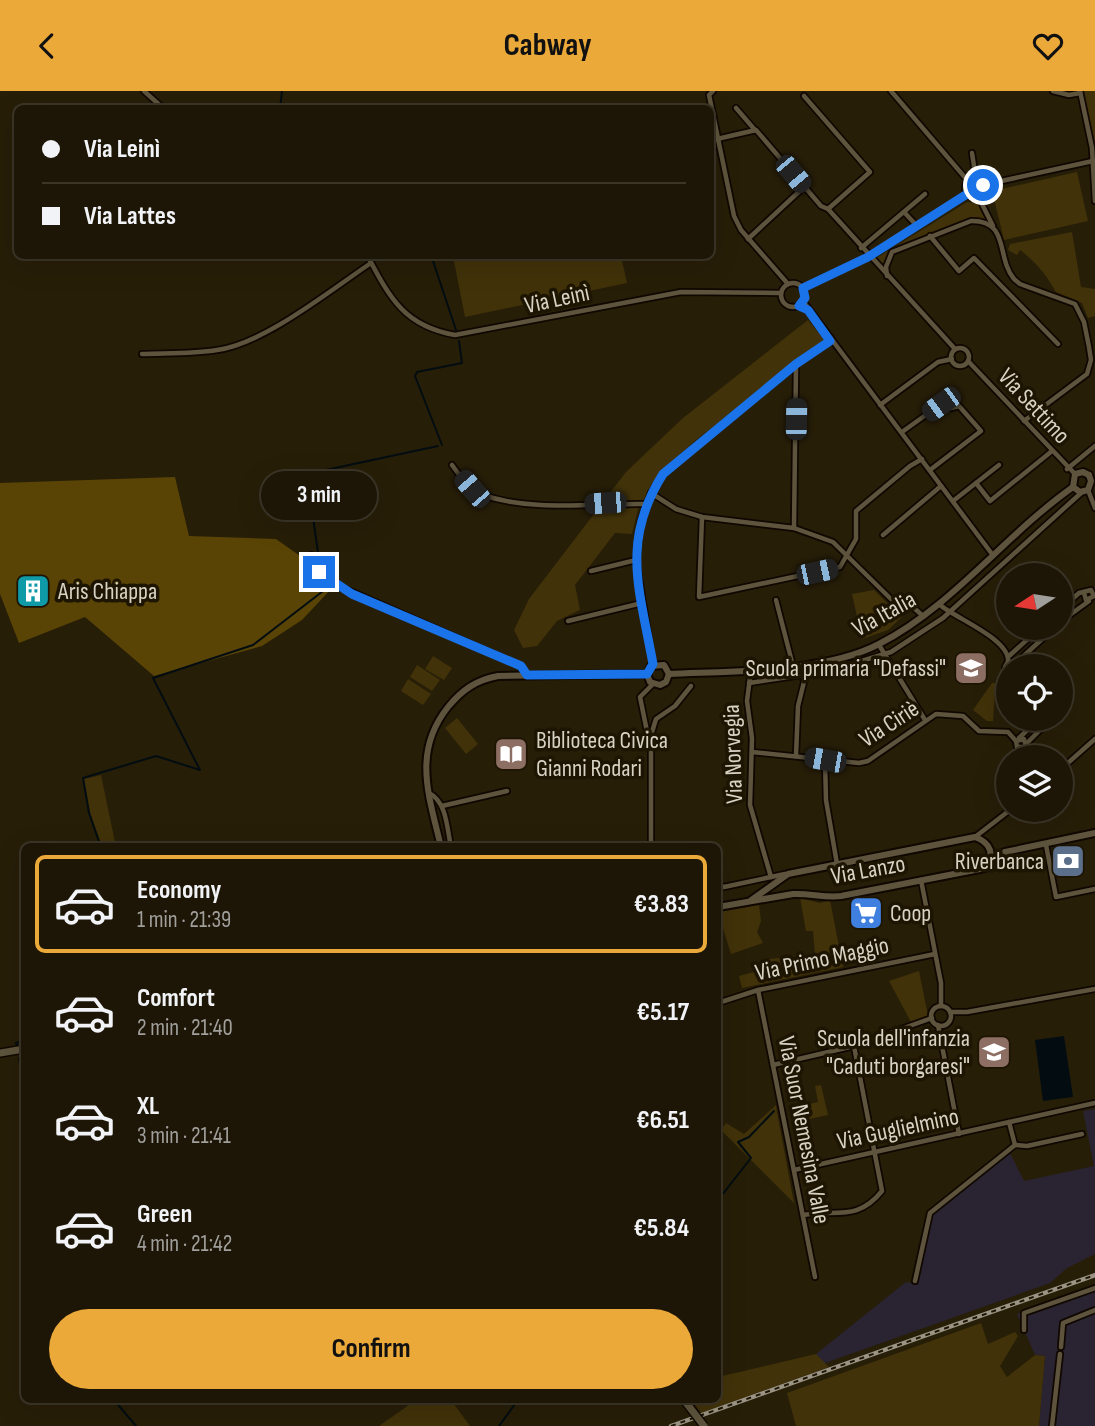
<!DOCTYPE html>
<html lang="en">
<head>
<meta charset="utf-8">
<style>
	:root { --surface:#1d1606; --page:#251f10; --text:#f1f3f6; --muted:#a09f9b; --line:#3b3528; --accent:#eba93a }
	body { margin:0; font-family:"Sofia Sans Condensed",sans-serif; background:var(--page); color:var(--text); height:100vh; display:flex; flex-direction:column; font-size:26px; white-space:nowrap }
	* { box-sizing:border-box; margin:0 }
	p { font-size:23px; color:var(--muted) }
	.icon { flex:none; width:38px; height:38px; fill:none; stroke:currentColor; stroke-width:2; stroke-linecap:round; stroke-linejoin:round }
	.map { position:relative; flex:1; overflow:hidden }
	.sheet { position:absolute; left:21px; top:752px; width:700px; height:560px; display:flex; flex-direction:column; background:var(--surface); border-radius:10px; box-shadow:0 7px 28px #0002,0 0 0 2px var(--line) }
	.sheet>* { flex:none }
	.guide { position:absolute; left:14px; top:14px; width:700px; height:154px; border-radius:10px; box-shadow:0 7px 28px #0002,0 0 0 2px var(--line); display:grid; align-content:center; height:154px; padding:0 28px; background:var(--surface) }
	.needle { width:46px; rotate:258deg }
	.buttons { position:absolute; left:996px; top:472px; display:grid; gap:14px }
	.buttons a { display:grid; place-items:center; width:77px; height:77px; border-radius:50%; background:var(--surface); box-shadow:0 7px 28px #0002,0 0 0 2px var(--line); font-size:35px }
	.end { position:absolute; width:32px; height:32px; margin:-16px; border:9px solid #1a73e8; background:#fff; box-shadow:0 0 0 4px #fff }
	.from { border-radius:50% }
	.bubble { position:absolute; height:49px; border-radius:24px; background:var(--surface); box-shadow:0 7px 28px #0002,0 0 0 2px var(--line); font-size:23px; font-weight:700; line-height:49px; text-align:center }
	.car { position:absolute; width:21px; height:42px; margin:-21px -10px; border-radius:9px; box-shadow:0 0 5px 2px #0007; background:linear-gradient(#222 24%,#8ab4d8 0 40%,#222 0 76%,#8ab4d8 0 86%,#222 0) }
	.guide b { display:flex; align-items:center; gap:24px; height:66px; font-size:26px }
	.guide b+b { border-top:2px solid var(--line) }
	.guide i { width:18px; height:18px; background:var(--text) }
	ul { padding:12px 0 0; list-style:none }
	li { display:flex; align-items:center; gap:21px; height:98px; margin:0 14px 10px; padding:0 14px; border:4px solid transparent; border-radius:10px }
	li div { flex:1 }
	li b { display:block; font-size:26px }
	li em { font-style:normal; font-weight:700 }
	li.active { border-color:var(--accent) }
	li>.icon { width:63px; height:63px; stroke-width:1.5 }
	.primary-button { display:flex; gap:14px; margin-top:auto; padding:14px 28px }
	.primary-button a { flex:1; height:80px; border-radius:42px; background:var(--accent); color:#111; font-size:28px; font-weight:700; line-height:80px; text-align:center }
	header { display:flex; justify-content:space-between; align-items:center; height:91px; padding:0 28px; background:var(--accent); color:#111; font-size:32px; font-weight:700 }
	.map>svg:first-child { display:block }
	.industrial { fill:#2a2332 }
	.green { fill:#413209 }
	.forest { fill:#594406 }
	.water { fill:#030d11 }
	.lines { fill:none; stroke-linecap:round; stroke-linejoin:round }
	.stream { stroke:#030d11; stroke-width:2 }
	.minor-casing { stroke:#100800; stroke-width:8 }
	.tertiary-casing { stroke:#100800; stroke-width:10 }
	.secondary-casing { stroke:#100800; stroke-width:10 }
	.minor { stroke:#5e543d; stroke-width:4.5 }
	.tertiary { stroke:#5e543d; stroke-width:6 }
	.secondary { stroke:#5e543d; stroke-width:7 }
	.rail-casing { stroke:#9b9484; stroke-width:4.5 }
	.rail { stroke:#1d1502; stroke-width:2; stroke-dasharray:5; stroke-linecap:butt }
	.secondary-bridge-casing { stroke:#100800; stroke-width:10; stroke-linecap:butt }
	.secondary-bridge { stroke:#5e543d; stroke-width:7 }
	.route { stroke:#1a73e8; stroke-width:9 }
	.labels { text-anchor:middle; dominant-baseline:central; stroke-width:7; stroke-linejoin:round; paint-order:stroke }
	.street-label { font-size:24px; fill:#d8d2c5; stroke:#1d1502 }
	.poi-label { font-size:24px; fill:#d8d2c5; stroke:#1d1502; text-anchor:start }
</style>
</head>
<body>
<header><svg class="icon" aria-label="back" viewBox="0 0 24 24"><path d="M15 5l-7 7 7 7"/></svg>Cabway<svg class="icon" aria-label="heart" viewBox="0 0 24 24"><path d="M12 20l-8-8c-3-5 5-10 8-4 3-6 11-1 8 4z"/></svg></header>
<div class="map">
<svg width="1095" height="1335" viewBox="0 0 1095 1335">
	<rect width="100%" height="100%" fill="#271e08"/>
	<g class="industrial">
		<polygon points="1095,1018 1095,1163 1067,1177 1050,1192 825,1272 819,1270 816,1263 906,1191 916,1193 932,1122 1002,1065 1010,1062 1024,1090 1094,1075 1083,1020"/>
		<polygon points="1095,1195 1095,1335 1039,1335 1045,1265 1035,1264 1017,1223"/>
	</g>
	<g class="green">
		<polygon points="1080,0 1095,0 1095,75"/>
		<polygon points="1077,81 1088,130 1004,149 992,100"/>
		<polygon points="967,111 978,113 985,128 976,126 892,161 884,179 875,168"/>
		<path d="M1072,141L1081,196L1095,198V225L1088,227L1082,212L1056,201C1047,185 1037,172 1020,159L1017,164L1008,159L1010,153Z"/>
		<polygon points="453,165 621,165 627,192 465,226"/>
		<polygon points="808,229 825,250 697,348 660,381 638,418 632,443 615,442 575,494 580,519 557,530 537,555 523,557 514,539 529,508 626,381 683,327"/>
		<polygon points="874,499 893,518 909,519 888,539 862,548 852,503"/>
		<polygon points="433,565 452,577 444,589 425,578"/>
		<polygon points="417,574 440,589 432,600 410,586"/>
		<polygon points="408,588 431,603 423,614 401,600"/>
		<polygon points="992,592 998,592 1007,600 995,599 993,630 987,630 973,619"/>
		<polygon points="457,627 478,653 466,663 445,637"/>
		<polygon points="101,684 116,756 102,756 90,721 84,688"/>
		<polygon points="800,807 820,812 830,809 843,876 742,897 739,885 754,881 753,874 766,873 765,869 769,868 815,864 813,840 806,840"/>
		<polygon points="759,814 761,830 757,841 763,852 731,863 718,821"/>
		<polygon points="919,880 928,925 911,931 889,890"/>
		<polygon points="821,994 828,1024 800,1030 797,1016 818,1011 815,995"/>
		<polygon points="776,1014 777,1021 794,1112 721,1039 726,1032 744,1043"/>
		<polygon points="981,1232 988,1253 1015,1241 1018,1245 1000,1275 1007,1286 1035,1264 1045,1265 1039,1335 796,1335 787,1302"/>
		<polygon points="816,1263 829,1276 701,1322 692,1309 718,1309 718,1286"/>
		<polygon points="416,1309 451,1309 470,1335 379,1335"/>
	</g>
	<polygon class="forest" points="175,386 189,445 276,448 303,467 332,497 302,529 262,555 154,585 85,526 19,552 0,503 0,392"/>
	<polygon class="water" points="1064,945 1073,1006 1043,1010 1035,949"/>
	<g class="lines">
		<g class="stream">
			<polyline points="280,18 282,0"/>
			<polyline points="431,164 456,239"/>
			<polyline points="442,354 415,285 417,281 462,272 459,250"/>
			<polyline points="334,489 320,476 307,383 438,355"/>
			<polyline points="101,756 89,722 83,687 156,665 200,679 153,587 253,554 327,497"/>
			<polyline points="17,954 16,952 24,950"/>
			<polyline points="19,967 24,995"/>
			<polyline points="718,1109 751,1067 738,1051 749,1046 774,1020"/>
			<polyline points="114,1309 136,1335"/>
			<polyline points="499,1335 518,1309"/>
		</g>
		<g class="minor-casing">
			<g id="minor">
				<polyline points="144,0 164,18"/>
				<polyline points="713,0 709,4 734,125 741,139 788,193"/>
				<polyline points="891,0 968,90"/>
				<polyline points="1053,0 1069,4 1080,2"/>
				<polyline points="1080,0 1092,57 1095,110"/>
				<polyline points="804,5 870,81 828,118"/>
				<polyline points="736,17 755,39"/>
				<polyline points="717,48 756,39 821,115 828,118 955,258"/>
				<polyline points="972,62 976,88"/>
				<circle cx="974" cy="97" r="9"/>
				<polyline points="983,94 1093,70"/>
				<polyline points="978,105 993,135"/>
				<polyline points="904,121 917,135"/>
				<polyline points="930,145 959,180 974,167 1058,253"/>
				<polyline points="748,148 804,96"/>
				<polyline points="861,157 925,103"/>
				<path d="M367,164C390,207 404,235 455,244L681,201L781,202"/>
				<path d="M887,185L886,176L892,161L971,130C1010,129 996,167 1014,188L1020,193L1075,213L1084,231L1089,256L1091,269L1087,283L1024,330"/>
				<circle cx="793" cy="204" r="12"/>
				<polyline points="803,197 868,166 967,103"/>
				<polyline points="803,210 992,463"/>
				<circle cx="960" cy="266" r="9"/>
				<path d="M142,263C167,262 193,263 217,259C264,253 332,198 371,172"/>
				<polyline points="968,270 1075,383"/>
				<polyline points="880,314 938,271 952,268"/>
				<polyline points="902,341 941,313 951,317 959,315 981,340 930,379"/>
				<path d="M452,374C460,385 470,400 483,404C532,421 595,412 647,413"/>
				<polyline points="1067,378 1095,355"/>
				<polyline points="976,392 990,410 1052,360"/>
				<polyline points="1088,399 1095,417"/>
				<polyline points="651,402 676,418 702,426 794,437 833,451 894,511 914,517 923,525"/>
				<polyline points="953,410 999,374"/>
				<polyline points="702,426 699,506 840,476 856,448 856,420 910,375 922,368"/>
				<polyline points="794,437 796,274"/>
				<polyline points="883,444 941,395"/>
				<polyline points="311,464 319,481 334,493 521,575 527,584"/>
				<polyline points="591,480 636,469"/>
				<polyline points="776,509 793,575"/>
				<path d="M939,513C954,527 1011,548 1008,571"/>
				<polyline points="1060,519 1079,502 1091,499 1094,505 1086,509 1084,502"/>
				<polyline points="568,530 642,512"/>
				<polyline points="1060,531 1089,510"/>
				<polyline points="879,554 925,629"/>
				<polyline points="1009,565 1040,537"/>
				<polyline points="1016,572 1054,537"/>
				<polyline points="653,573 636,469 641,429 651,402 663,383 796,273 830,250"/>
				<polyline points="751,579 747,610 752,647 750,714 771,786"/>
				<polyline points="1008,582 1005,576 1008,571 1015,571 1018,576"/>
				<polyline points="749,592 829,580 891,561 943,527 1081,402"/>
				<polyline points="1019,647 1039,628"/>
				<polyline points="649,651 656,628 675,615 691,595"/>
				<polyline points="1027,652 1051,628"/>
				<polyline points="1024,657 1034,667"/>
				<polyline points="752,661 859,672 868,670 936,623 963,625 979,640 1008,641 1016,650 1017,656 1026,656 1024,648 1016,650"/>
				<polyline points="796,665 798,615 804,591 801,574"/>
				<polyline points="825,669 826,709 837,773"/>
				<polyline points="1060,679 1095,648"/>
				<path d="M429,702C447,711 447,738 451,756"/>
				<polyline points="442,715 507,700"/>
				<polyline points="975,746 1010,719"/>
				<polyline points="1046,754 1056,806 1095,798"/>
				<polyline points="651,756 651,660 640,606 653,593"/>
				<polyline points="921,789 941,892 941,915"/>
				<polyline points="718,794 724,796 785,783"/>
				<polyline points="758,899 815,1186"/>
				<polyline points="718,912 758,899 935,863"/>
				<circle cx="941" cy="925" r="10"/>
				<polyline points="950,921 967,921 1095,898"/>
				<polyline points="938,934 959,1043"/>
				<polyline points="773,974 854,955 932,927"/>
				<polyline points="1015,1054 1027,1055 1082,1043"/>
				<polyline points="794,1079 1095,1012"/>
				<path d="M803,1124C836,1118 857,1131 882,1100L854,955"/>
				<polyline points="915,1190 930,1122 1015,1054 1009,1031"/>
				<polyline points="1024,1239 1024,1222 1095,1197"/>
				<polyline points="1061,1256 1063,1232 1095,1219"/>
				<polyline points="1052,1335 1060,1263"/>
			</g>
		</g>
		<g class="tertiary-casing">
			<g id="tertiary">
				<polyline points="1073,396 1080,401 1088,399 1091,390 1089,384"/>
				<polyline points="1073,396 1075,383 1083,381 1089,384"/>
				<polyline points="647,583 650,591 660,594 666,591 669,583"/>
				<polyline points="647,583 651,575 664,574 669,583"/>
				<path d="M669,583C731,580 824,582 879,553C953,515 1005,444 1073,396"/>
				<path d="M441,756C429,705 412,661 448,616C462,599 476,589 498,585L647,583"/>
				<polyline points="990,769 1005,761 1095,742"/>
				<path d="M718,816L793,803C810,802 824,807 841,805L985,777C995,763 991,752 975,746L788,783L750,810"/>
			</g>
		</g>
		<g class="secondary-casing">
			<polyline id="secondary" points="0,962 24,958"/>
		</g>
		<use href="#minor" class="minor"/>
		<use href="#tertiary" class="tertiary"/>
		<use href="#secondary" class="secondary"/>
		<g class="rail-casing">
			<polyline id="rail" points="671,1335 1095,1184"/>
		</g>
		<use href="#rail" class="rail"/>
		<g class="secondary-bridge-casing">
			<polyline id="secondary-bridge" points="684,1309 704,1335"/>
		</g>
		<use href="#secondary-bridge" class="secondary-bridge"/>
	</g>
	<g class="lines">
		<path class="route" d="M319,481L352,503L521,575L527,584L647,583L653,573C640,500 620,451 663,383L796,273L830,250L808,219L799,215L805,207L803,197L868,166L967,103L978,105L983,94"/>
	</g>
	<defs>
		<g id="building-square" transform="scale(1.75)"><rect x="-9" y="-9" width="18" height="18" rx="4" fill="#0f9aa8" stroke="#1d1502"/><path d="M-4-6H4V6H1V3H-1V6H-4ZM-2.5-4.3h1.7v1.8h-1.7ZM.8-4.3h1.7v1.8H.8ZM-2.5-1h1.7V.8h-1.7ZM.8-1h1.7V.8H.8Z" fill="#fff"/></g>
		<g id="school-square" transform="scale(1.75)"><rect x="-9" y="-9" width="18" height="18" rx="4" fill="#8d6e63" stroke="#1d1502"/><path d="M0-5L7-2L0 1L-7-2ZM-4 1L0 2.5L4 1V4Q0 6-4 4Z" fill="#fff"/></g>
		<g id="library-square" transform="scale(1.75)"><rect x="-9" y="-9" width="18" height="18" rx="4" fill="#8d6e63" stroke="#1d1502"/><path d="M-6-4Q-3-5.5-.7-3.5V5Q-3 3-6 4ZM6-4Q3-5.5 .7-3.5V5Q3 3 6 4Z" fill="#fff"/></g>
		<g id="bank-square" transform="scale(1.75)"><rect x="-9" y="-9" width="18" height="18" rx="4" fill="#5c6f8a" stroke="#1d1502"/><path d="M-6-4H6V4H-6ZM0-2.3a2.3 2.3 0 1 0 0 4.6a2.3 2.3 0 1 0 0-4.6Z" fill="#fff"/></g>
		<g id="supermarket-square" transform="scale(1.75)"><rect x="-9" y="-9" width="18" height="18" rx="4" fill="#3f7fe0" stroke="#1d1502"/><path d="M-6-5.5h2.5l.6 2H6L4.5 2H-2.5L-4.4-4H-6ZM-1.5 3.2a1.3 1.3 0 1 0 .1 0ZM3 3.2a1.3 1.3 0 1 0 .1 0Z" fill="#fff"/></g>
	</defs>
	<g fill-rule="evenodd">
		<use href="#building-square" x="33" y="500"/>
		<use href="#school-square" x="971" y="577"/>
		<use href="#library-square" x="511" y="663"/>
		<use href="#bank-square" x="1068" y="770"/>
		<use href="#supermarket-square" x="866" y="822"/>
		<use href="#school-square" x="994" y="961"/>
	</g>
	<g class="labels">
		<g class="street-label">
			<text transform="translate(557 208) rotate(-12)">Via Leinì</text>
			<text transform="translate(1034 315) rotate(47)">Via Settimo</text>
			<text transform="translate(884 523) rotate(-29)">Via Italia</text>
			<text transform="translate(889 633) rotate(-33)">Via Ciriè</text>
			<text transform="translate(733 663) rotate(-92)">Via Norvegia</text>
			<text transform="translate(868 779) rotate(-10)">Via Lanzo</text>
			<text transform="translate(822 868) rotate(-12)">Via Primo Maggio</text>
			<text transform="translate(898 1038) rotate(-12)">Via Guglielmino</text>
			<text transform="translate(804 1039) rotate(79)">Via Suor Nemesina Valle</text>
		</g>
		<g class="poi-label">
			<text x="58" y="500">Aris Chiappa</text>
			<text x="946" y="577" text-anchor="end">Scuola primaria "Defassi"</text>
			<text x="536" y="649">Biblioteca Civica<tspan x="536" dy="28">Gianni Rodari</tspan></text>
			<text x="1044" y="770" text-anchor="end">Riverbanca</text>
			<text x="890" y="822">Coop</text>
			<text x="970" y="947" text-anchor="end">Scuola dell'infanzia<tspan x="970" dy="28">"Caduti borgaresi"</tspan></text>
		</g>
	</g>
</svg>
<div class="buttons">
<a><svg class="needle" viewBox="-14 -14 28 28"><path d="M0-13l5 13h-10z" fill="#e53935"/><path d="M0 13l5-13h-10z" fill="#a09f9b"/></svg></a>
<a><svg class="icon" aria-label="locate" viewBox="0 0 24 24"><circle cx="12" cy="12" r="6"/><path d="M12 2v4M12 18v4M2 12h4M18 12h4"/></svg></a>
<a><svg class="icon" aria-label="layers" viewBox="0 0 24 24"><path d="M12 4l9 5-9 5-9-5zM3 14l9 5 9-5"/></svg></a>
</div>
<i class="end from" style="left:983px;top:94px"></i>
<i class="end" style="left:319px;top:481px"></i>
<div class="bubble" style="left:261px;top:380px;width:116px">3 min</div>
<i class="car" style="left:793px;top:83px;rotate:140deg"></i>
<i class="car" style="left:941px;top:313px;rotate:234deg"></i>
<i class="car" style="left:796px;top:328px;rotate:1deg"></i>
<i class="car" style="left:472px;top:398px;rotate:319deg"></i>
<i class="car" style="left:605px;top:412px;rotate:266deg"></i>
<i class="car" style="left:817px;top:481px;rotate:78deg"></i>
<i class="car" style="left:825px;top:669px;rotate:280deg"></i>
<div class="guide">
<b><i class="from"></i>Via Leinì</b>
<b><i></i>Via Lattes</b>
</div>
<section class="sheet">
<ul>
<li class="active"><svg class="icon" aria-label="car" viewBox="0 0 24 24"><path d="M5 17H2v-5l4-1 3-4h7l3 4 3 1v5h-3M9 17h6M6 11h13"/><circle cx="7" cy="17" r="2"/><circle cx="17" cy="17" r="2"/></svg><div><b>Economy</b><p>1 min · 21:39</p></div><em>€3.83</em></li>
<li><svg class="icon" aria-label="car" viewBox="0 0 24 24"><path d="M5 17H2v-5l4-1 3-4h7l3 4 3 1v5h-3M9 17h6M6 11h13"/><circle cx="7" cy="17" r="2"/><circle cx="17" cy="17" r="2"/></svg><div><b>Comfort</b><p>2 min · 21:40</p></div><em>€5.17</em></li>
<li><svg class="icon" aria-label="car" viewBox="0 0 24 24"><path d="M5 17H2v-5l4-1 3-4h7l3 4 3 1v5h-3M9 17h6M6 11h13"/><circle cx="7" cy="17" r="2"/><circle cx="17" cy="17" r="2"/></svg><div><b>XL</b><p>3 min · 21:41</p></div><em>€6.51</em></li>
<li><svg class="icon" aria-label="car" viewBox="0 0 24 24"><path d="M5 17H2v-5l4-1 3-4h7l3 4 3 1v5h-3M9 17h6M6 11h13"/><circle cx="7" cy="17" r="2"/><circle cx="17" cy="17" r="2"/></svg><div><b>Green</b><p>4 min · 21:42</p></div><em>€5.84</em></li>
</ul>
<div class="primary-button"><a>Confirm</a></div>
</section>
</div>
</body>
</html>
